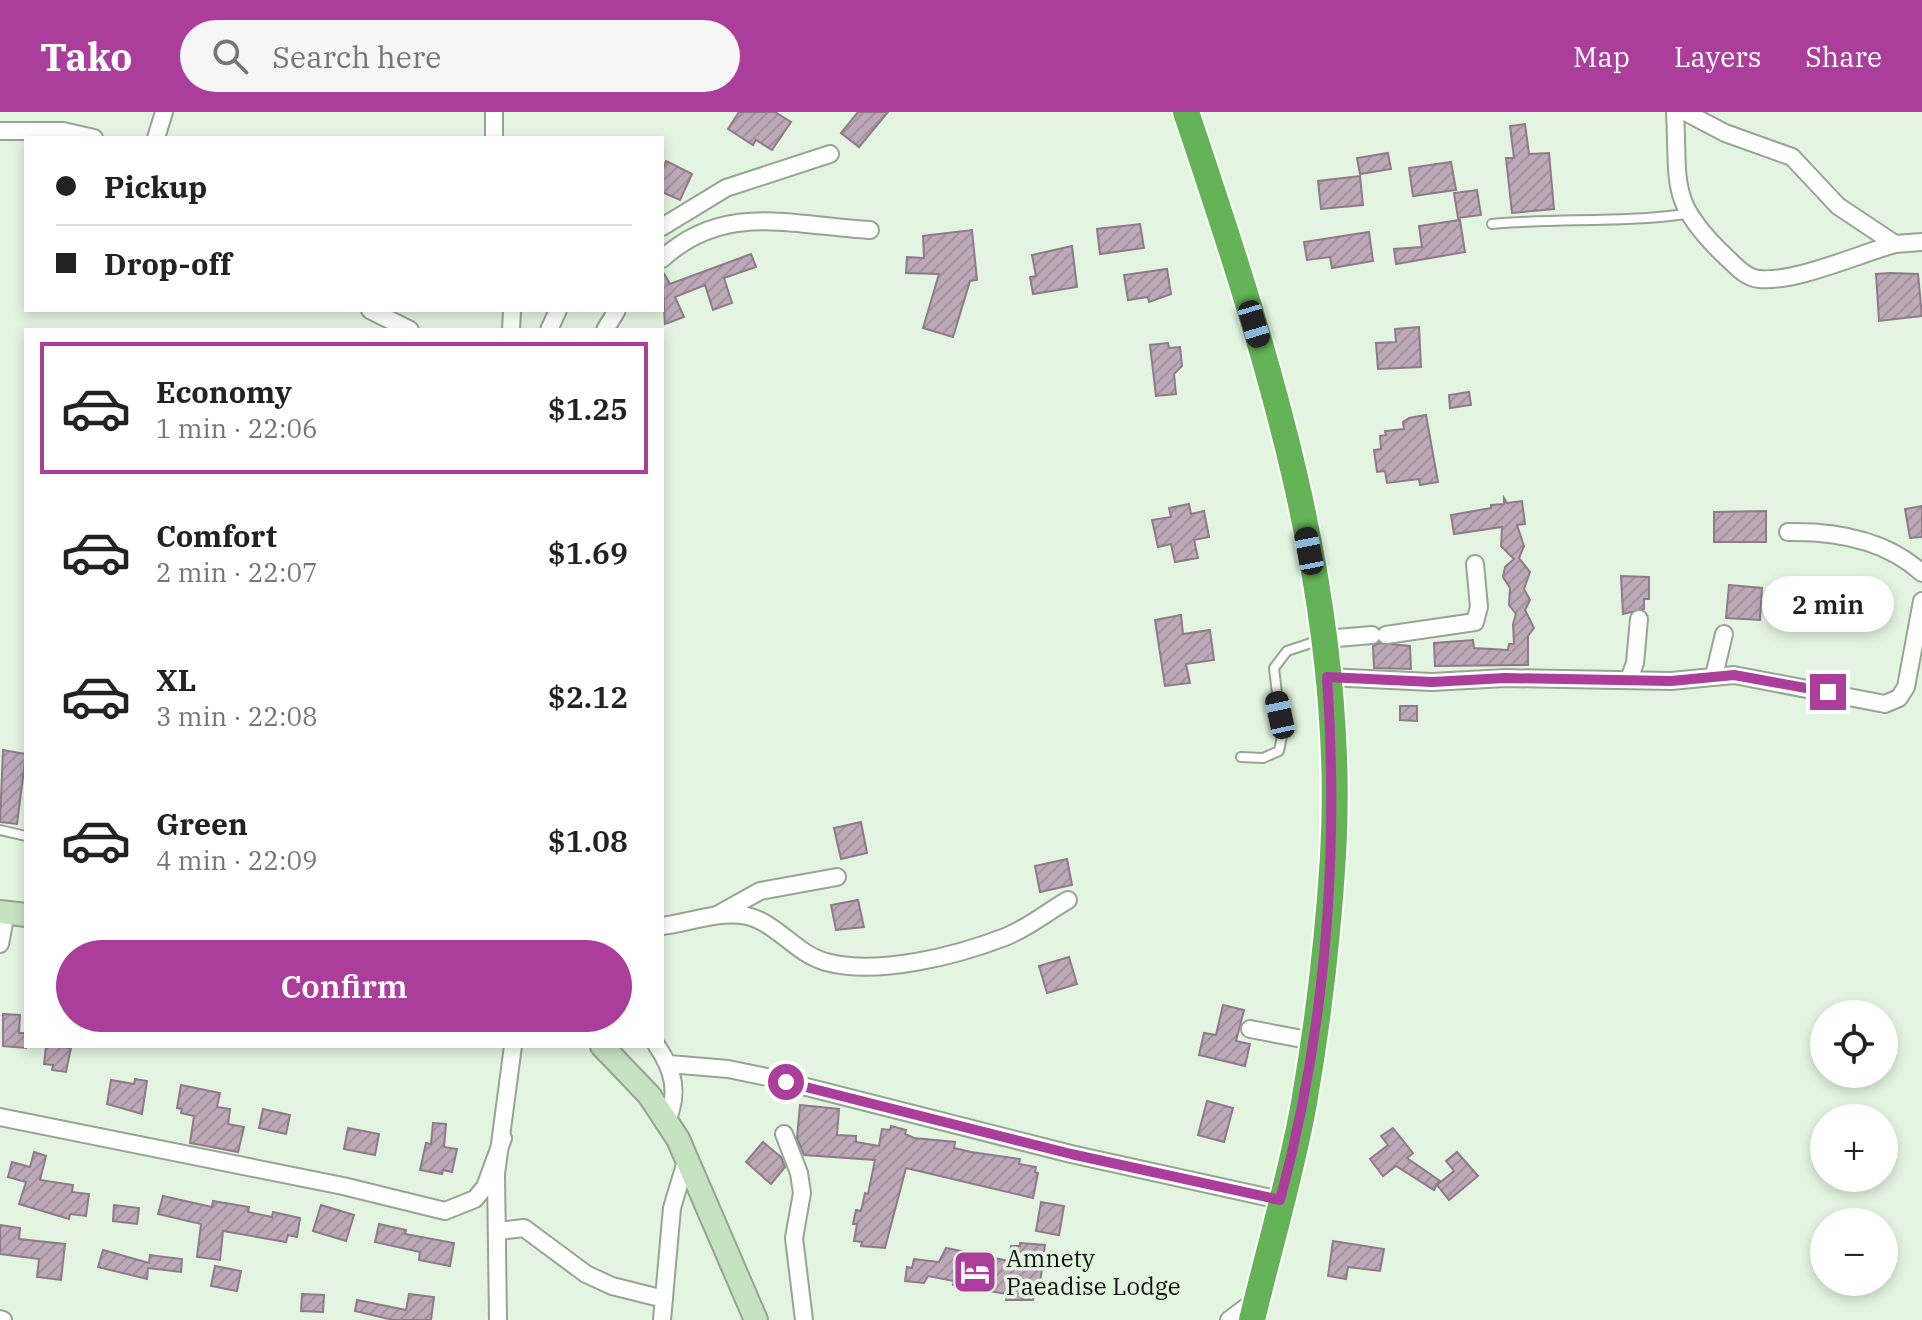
<!DOCTYPE html>
<html lang="en">
<head>
<meta charset="utf-8">
<style>
	:root { --surface:#fff; --page:#f6f6f6; --text:#222; --muted:#767676; --line:#e0e0e0; --accent:#ac3e9b }
	body { margin:0; font-family:"IBM Plex Serif",serif; background:var(--page); color:var(--text); height:100vh; display:flex; flex-direction:column; font-size:30px; white-space:nowrap }
	* { box-sizing:border-box; margin:0 }
	p { font-size:26px; color:var(--muted) }
	.icon { flex:none; width:44px; height:44px; fill:none; stroke:currentColor; stroke-width:2; stroke-linecap:round; stroke-linejoin:round }
	.map { position:relative; flex:1; overflow:hidden }
	.drawer { position:absolute; left:24px; top:216px; width:640px; height:720px; display:flex; flex-direction:column; background:var(--surface); border-radius:0px; box-shadow:0 4px 12px #0003 }
	.drawer>* { flex:none }
	.banner { position:absolute; left:24px; top:24px; width:640px; height:176px; border-radius:0px; box-shadow:0 4px 12px #0003; display:grid; align-content:center; height:176px; padding:0 32px; background:var(--surface) }
	.tools { position:absolute; left:1810px; top:888px; display:grid; gap:16px }
	.tools a { display:grid; place-items:center; width:88px; height:88px; border-radius:50%; background:var(--surface); box-shadow:0 4px 12px #0003; font-size:40px }
	.end { position:absolute; width:36px; height:36px; margin:-18px; border:10px solid #ac3e9b; background:#fff; box-shadow:0 0 0 4px #fff }
	.from { border-radius:50% }
	.bubble { position:absolute; height:56px; border-radius:28px; background:var(--surface); box-shadow:0 4px 12px #0003; font-size:26px; font-weight:600; line-height:56px; text-align:center }
	.car { position:absolute; width:24px; height:48px; margin:-24px -12px; border-radius:10px; box-shadow:0 0 6px 2px #0007; background:linear-gradient(#222 24%,#8ab4d8 0 40%,#222 0 76%,#8ab4d8 0 86%,#222 0) }
	.banner b { display:flex; align-items:center; gap:28px; height:76px; font-size:30px }
	.banner b+b { border-top:2px solid var(--line) }
	.banner i { width:20px; height:20px; background:var(--text) }
	ul { padding:14px 0 0; list-style:none }
	li { display:flex; align-items:center; gap:24px; height:132px; margin:0 16px 12px; padding:0 16px; border:4px solid transparent; border-radius:0px }
	li div { flex:1 }
	li b { display:block; font-size:30px }
	li em { font-style:normal; font-weight:600 }
	li.current { border-color:var(--accent) }
	li>.icon { width:72px; height:72px; stroke-width:1.5 }
	.action { display:flex; gap:16px; margin-top:auto; padding:16px 32px }
	.action a { flex:1; height:92px; border-radius:48px; background:var(--accent); color:#fff; font-size:32px; font-weight:600; line-height:92px; text-align:center }
	header { display:flex; align-items:center; gap:48px; box-sizing:border-box; height:112px; padding:0 40px; background:var(--accent); color:#fff }
	header strong { font-size:38px }
	nav { display:flex; gap:44px; margin-inline-start:auto; font-size:28px }
	.search { width:560px; height:72px; background:var(--page); display:flex; align-items:center; gap:20px; box-sizing:border-box; padding:0 28px; border-radius:44px; color:var(--muted); font-size:30px }
	.map>svg:first-child { display:block }
	.building { fill:url(#building-hatch); stroke:#8e7a89; stroke-width:2 }
	.lines { fill:none; stroke-linecap:round; stroke-linejoin:round }
	.service-casing { stroke:#95a592; stroke-width:12 }
	.minor-casing { stroke:#95a592; stroke-width:20 }
	.secondary-casing { stroke:#95a592; stroke-width:26 }
	.trunk-casing { stroke:#fff; stroke-width:30 }
	.service { stroke:#fff; stroke-width:8 }
	.minor { stroke:#fff; stroke-width:16 }
	.secondary { stroke:#c5e3c0; stroke-width:22 }
	.trunk { stroke:#64b457; stroke-width:26 }
	.route { stroke:#ac3e9b; stroke-width:10 }
	.labels { text-anchor:middle; dominant-baseline:central; stroke-width:7; stroke-linejoin:round; paint-order:stroke }
	.poi-label { font-size:24px; fill:#10160f; stroke:#e3f5e0; text-anchor:start }
</style>
</head>
<body>
<header>
<strong>Tako</strong>
<div class="search"><svg class="icon" aria-label="search" viewBox="0 0 24 24"><circle cx="10" cy="10" r="6"/><path d="M15 15l6 6"/></svg>Search here</div>
<nav><a>Map</a><a>Layers</a><a>Share</a></nav>
</header>
<div class="map">
<svg width="1922" height="1208" viewBox="0 0 1922 1208">
	<defs>
		<pattern id="building-hatch" width="6" height="6" patternUnits="userSpaceOnUse" patternTransform="scale(2)"><rect width="6" height="6" fill="#bea9b9"/><path d="M-1 1l2-2M0 6l6-6M5 7l2-2" fill="none" stroke="#a2919e"/></pattern>
	</defs>
	<rect width="100%" height="100%" fill="#e3f5e0"/>
	<g class="building">
		<polygon points="739,0 775,0 791,10 772,38 756,28 753,33 728,17"/>
		<polygon points="858,0 888,0 859,35 841,21"/>
		<polygon points="1525,12 1529,42 1549,41 1554,97 1512,101 1506,46 1514,46 1510,14"/>
		<polygon points="1388,41 1391,57 1360,62 1357,46"/>
		<polygon points="666,49 692,62 680,88 662,80 662,58"/>
		<polygon points="1451,50 1456,78 1413,84 1409,56"/>
		<polygon points="1360,64 1363,93 1321,97 1318,69"/>
		<polygon points="1477,78 1481,103 1458,106 1454,81"/>
		<polygon points="1460,108 1465,140 1396,152 1394,137 1422,135 1419,114"/>
		<polygon points="1140,112 1144,136 1100,142 1097,117"/>
		<polygon points="972,118 977,168 970,169 953,225 923,216 939,162 906,161 907,145 924,146 923,124"/>
		<polygon points="1369,120 1373,149 1332,156 1330,145 1307,148 1304,130"/>
		<polygon points="1072,134 1077,175 1033,182 1030,165 1036,164 1032,143"/>
		<polygon points="751,142 756,155 724,166 732,191 713,198 705,173 675,185 684,205 665,212 662,158 670,172"/>
		<polygon points="1167,157 1171,182 1149,190 1148,185 1128,188 1124,163"/>
		<polygon points="1890,161 1918,162 1922,204 1879,209 1876,162"/>
		<polygon points="1419,215 1421,255 1378,257 1376,231 1396,230 1395,217"/>
		<polygon points="1168,231 1169,236 1180,235 1182,254 1174,262 1176,282 1156,284 1150,233"/>
		<polygon points="1469,280 1471,293 1450,296 1449,283"/>
		<polygon points="1426,303 1438,370 1420,373 1419,367 1387,371 1385,359 1377,360 1374,338 1381,337 1380,324 1386,323 1385,319 1404,317 1403,310 1409,306"/>
		<polygon points="1504,386 1507,391 1522,389 1525,412 1517,413 1524,434 1519,446 1530,460 1524,477 1530,488 1525,498 1534,516 1528,524 1528,553 1435,554 1434,531 1473,528 1474,536 1508,538 1509,532 1514,532 1513,512 1516,502 1509,493 1510,476 1503,465 1505,455 1514,447 1501,434 1502,415 1454,422 1451,403 1491,396 1491,393 1504,392"/>
		<polygon points="1189,392 1191,402 1204,399 1209,425 1194,428 1198,446 1175,450 1171,432 1158,435 1152,408 1171,405 1169,396"/>
		<polygon points="1922,394 1922,425 1910,426 1905,397"/>
		<polygon points="1766,399 1766,430 1714,430 1714,400"/>
		<polygon points="1621,464 1649,465 1649,487 1644,487 1644,497 1623,502"/>
		<polygon points="1729,473 1762,476 1760,508 1726,506"/>
		<polygon points="1181,503 1183,522 1210,518 1214,548 1186,552 1190,571 1165,574 1155,508"/>
		<polygon points="1379,531 1410,534 1411,557 1374,556 1373,534"/>
		<polygon points="1400,594 1417,594 1417,609 1400,608"/>
		<polygon points="3,638 26,642 17,712 0,710"/>
		<polygon points="861,710 867,741 841,747 834,716"/>
		<polygon points="1067,747 1072,773 1040,780 1035,754"/>
		<polygon points="858,788 864,815 836,818 831,793"/>
		<polygon points="1069,845 1077,872 1047,881 1039,854"/>
		<polygon points="1223,893 1244,898 1236,929 1250,932 1245,954 1199,943 1204,921 1216,923"/>
		<polygon points="3,902 20,903 19,921 26,921 26,936 3,934"/>
		<polygon points="46,934 71,936 66,960 52,958 53,953 44,952"/>
		<polygon points="135,967 147,969 142,1002 107,992 111,968 134,972"/>
		<polygon points="181,973 220,981 217,995 230,997 228,1012 244,1015 238,1040 190,1031 194,1004 181,1001 182,997 177,996"/>
		<polygon points="1207,989 1233,996 1224,1030 1198,1023"/>
		<polygon points="800,993 839,997 837,1023 856,1024 856,1030 879,1034 882,1017 890,1018 891,1014 906,1018 905,1022 914,1026 955,1030 954,1036 971,1040 1020,1047 1019,1052 1036,1055 1035,1060 1038,1061 1033,1086 906,1056 885,1136 861,1134 862,1130 854,1129 857,1112 853,1112 856,1098 861,1099 865,1081 868,1082 875,1048 804,1043 797,1026"/>
		<polygon points="263,997 290,1003 286,1022 259,1016"/>
		<polygon points="433,1011 446,1012 444,1035 457,1037 452,1060 443,1058 442,1062 420,1058 426,1031 431,1032"/>
		<polygon points="348,1016 379,1022 375,1043 344,1037"/>
		<polygon points="1393,1016 1413,1041 1407,1046 1440,1069 1437,1073 1454,1059 1446,1049 1457,1040 1478,1064 1449,1088 1437,1073 1434,1078 1396,1054 1383,1064 1370,1047 1388,1033 1381,1024"/>
		<polygon points="763,1030 781,1045 785,1055 771,1072 746,1050"/>
		<polygon points="34,1040 46,1044 40,1068 73,1073 72,1080 89,1082 86,1104 70,1102 69,1107 19,1092 26,1070 8,1065 12,1050 30,1055"/>
		<polygon points="163,1084 212,1095 213,1089 249,1095 248,1100 272,1105 273,1100 300,1106 297,1125 288,1123 286,1130 223,1119 220,1148 197,1145 201,1112 158,1102"/>
		<polygon points="1041,1090 1064,1094 1059,1123 1036,1119"/>
		<polygon points="114,1093 139,1096 137,1112 113,1109"/>
		<polygon points="321,1093 354,1103 346,1129 313,1119"/>
		<polygon points="379,1112 406,1118 405,1122 454,1131 450,1154 419,1148 420,1140 375,1130"/>
		<polygon points="0,1113 20,1116 19,1127 65,1132 61,1168 37,1165 39,1147 0,1142"/>
		<polygon points="1333,1129 1384,1137 1380,1159 1348,1155 1346,1167 1328,1164"/>
		<polygon points="1020,1131 1045,1133 1040,1171 1036,1173 1033,1188 1006,1188 1007,1182 953,1173 954,1169 928,1164 924,1171 905,1169 907,1155 912,1156 914,1147 939,1150 946,1136 1009,1149 1011,1134 1020,1134"/>
		<polygon points="103,1138 149,1151 150,1143 182,1147 181,1160 148,1156 147,1167 98,1155"/>
		<polygon points="215,1154 241,1159 237,1179 211,1174"/>
		<polygon points="302,1182 324,1183 323,1200 301,1199"/>
		<polygon points="409,1182 434,1185 431,1208 393,1208 355,1199 357,1188 406,1198"/>
	</g>
	<g class="lines">
		<g class="service-casing">
			<g id="service">
				<path d="M1492,112C1557,106 1622,111 1686,102"/>
				<polyline points="1241,645 1263,646 1279,639 1282,624 1274,556 1287,539 1320,528"/>
				<polyline points="0,718 26,724"/>
			</g>
		</g>
		<g class="minor-casing">
			<g id="minor">
				<polyline points="494,0 494,26"/>
				<path d="M1675,0C1679,73 1668,89 1724,143C1734,152 1745,166 1759,167C1794,171 1859,142 1895,132"/>
				<polyline points="1685,0 1725,21 1792,45 1838,94 1895,132 1922,130"/>
				<polyline points="0,19 63,19 94,26"/>
				<polyline points="156,26 164,0"/>
				<polyline points="662,115 726,76 830,42"/>
				<path d="M662,147C725,89 793,114 870,118"/>
				<polyline points="370,198 410,218"/>
				<polyline points="511,218 512,198"/>
				<polyline points="549,218 558,198"/>
				<polyline points="605,218 617,198"/>
				<path d="M1788,420C1836,419 1886,428 1922,461"/>
				<polyline points="1386,523 1475,510 1479,495 1475,452"/>
				<polyline points="1325,527 1372,523"/>
				<polyline points="1714,564 1724,522"/>
				<polyline points="1327,565 1432,570 1505,566 1671,569 1734,563 1885,592 1899,586 1906,575 1922,489"/>
				<polyline points="1629,567 1635,551 1639,507"/>
				<polyline points="717,803 760,779 837,765"/>
				<path d="M662,814C688,811 720,798 747,804C777,811 796,842 826,850C877,864 956,844 1005,825C1028,816 1047,800 1068,788"/>
				<polyline points="0,832 6,800"/>
				<polyline points="1250,917 1313,929"/>
				<path d="M657,934C674,959 679,981 667,1009"/>
				<polyline points="669,952 728,957 767,965 1071,1042 1280,1088"/>
				<polyline points="0,1005 343,1074 445,1099 475,1087 485,1075 503,1026"/>
				<polyline points="784,1022 799,1061 802,1081 794,1126 804,1208"/>
				<polyline points="499,1119 524,1116 586,1162 612,1174 664,1187"/>
				<polyline points="0,1207 3,1208"/>
				<polyline points="498,1208 496,1062 513,934"/>
				<polyline points="662,1208 672,1096 687,1046"/>
				<polyline points="1229,1208 1256,1188"/>
			</g>
		</g>
		<g class="secondary-casing">
			<g id="secondary">
				<polyline points="0,800 26,803"/>
				<polyline points="602,934 649,983 678,1027 756,1208"/>
			</g>
		</g>
		<g class="trunk-casing">
			<path id="trunk" d="M1186,0C1266,238 1348,489 1333,744C1328,826 1318,910 1304,991C1291,1064 1269,1136 1252,1208"/>
		</g>
		<use href="#service" class="service"/>
		<use href="#minor" class="minor"/>
		<use href="#secondary" class="secondary"/>
		<use href="#trunk" class="trunk"/>
	</g>
	<g class="lines">
		<path class="route" d="M786,970L1071,1042L1280,1088C1326,918 1339,740 1327,565L1432,570L1505,566L1671,569L1734,563L1828,580"/>
	</g>
	<defs>
		<g id="hotel-square" transform="scale(2.3)"><rect x="-9" y="-9" width="18" height="18" rx="4" fill="#ac3e9b" stroke="#e3f5e0"/><path d="M-6-4.5h1.5V1H6V5H4.5V3h-9V5H-6ZM-4 0a1.8 1.8 0 1 1 3.6 0ZM.5 0V-2.5h3Q6-2.5 6 0Z" fill="#fff"/></g>
	</defs>
	<g fill-rule="evenodd">
		<use href="#hotel-square" x="975" y="1160"/>
	</g>
	<g class="labels">
		<g class="poi-label">
			<text x="1006" y="1146">Amnety<tspan x="1006" dy="28">Paeadise Lodge</tspan></text>
		</g>
	</g>
</svg>
<div class="tools">
<a><svg class="icon" aria-label="locate" viewBox="0 0 24 24"><circle cx="12" cy="12" r="6"/><path d="M12 2v4M12 18v4M2 12h4M18 12h4"/></svg></a>
<a>+</a>
<a>−</a>
</div>
<i class="end from" style="left:786px;top:970px"></i>
<i class="end" style="left:1828px;top:580px"></i>
<div class="bubble" style="left:1762px;top:464px;width:132px">2 min</div>
<i class="car" style="left:1254px;top:212px;rotate:163deg"></i>
<i class="car" style="left:1309px;top:439px;rotate:349deg"></i>
<i class="car" style="left:1280px;top:603px;rotate:348deg"></i>
<div class="banner">
<b><i class="from"></i>Pickup</b>
<b><i></i>Drop-off</b>
</div>
<section class="drawer">
<ul>
<li class="current"><svg class="icon" aria-label="car" viewBox="0 0 24 24"><path d="M5 17H2v-5l4-1 3-4h7l3 4 3 1v5h-3M9 17h6M6 11h13"/><circle cx="7" cy="17" r="2"/><circle cx="17" cy="17" r="2"/></svg><div><b>Economy</b><p>1 min · 22:06</p></div><em>$1.25</em></li>
<li><svg class="icon" aria-label="car" viewBox="0 0 24 24"><path d="M5 17H2v-5l4-1 3-4h7l3 4 3 1v5h-3M9 17h6M6 11h13"/><circle cx="7" cy="17" r="2"/><circle cx="17" cy="17" r="2"/></svg><div><b>Comfort</b><p>2 min · 22:07</p></div><em>$1.69</em></li>
<li><svg class="icon" aria-label="car" viewBox="0 0 24 24"><path d="M5 17H2v-5l4-1 3-4h7l3 4 3 1v5h-3M9 17h6M6 11h13"/><circle cx="7" cy="17" r="2"/><circle cx="17" cy="17" r="2"/></svg><div><b>XL</b><p>3 min · 22:08</p></div><em>$2.12</em></li>
<li><svg class="icon" aria-label="car" viewBox="0 0 24 24"><path d="M5 17H2v-5l4-1 3-4h7l3 4 3 1v5h-3M9 17h6M6 11h13"/><circle cx="7" cy="17" r="2"/><circle cx="17" cy="17" r="2"/></svg><div><b>Green</b><p>4 min · 22:09</p></div><em>$1.08</em></li>
</ul>
<div class="action"><a>Confirm</a></div>
</section>
</div>
</body>
</html>
